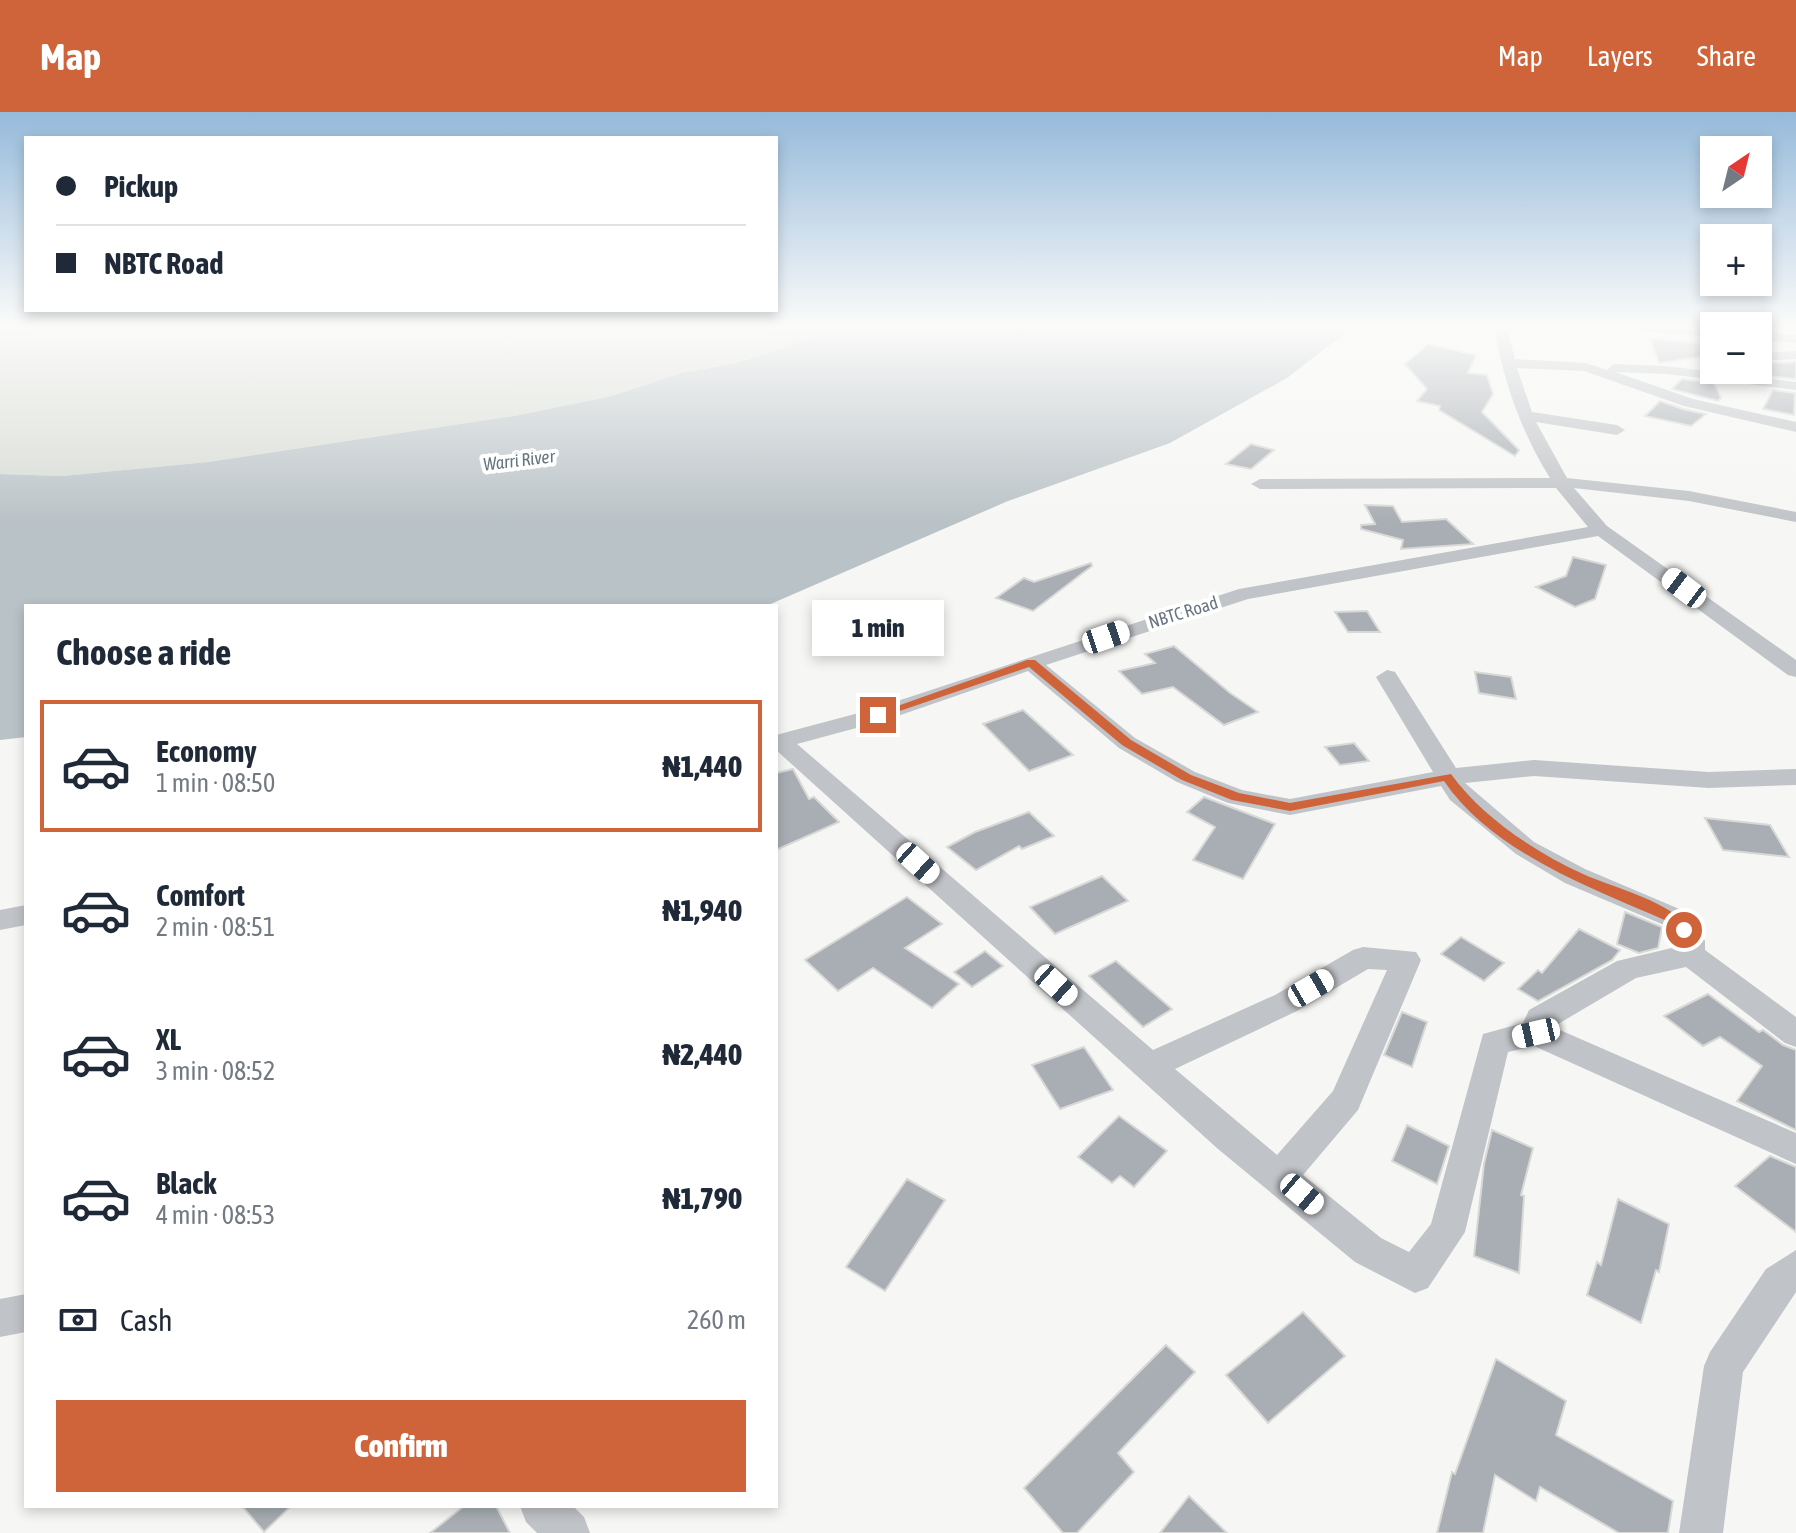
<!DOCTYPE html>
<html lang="en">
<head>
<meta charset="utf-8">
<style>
	:root { --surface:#fff; --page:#f2f2f3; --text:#1f2937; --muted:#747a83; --line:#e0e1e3; --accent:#cf643b }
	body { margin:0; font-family:"Asap Condensed",sans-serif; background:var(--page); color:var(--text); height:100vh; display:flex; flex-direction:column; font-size:30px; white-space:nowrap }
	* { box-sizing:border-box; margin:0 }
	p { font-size:26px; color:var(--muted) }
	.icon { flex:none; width:44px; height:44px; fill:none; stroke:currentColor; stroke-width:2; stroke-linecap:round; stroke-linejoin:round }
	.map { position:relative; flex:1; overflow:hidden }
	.sheet { position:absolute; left:24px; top:492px; width:754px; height:904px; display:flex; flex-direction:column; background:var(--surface); border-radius:0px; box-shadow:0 4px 12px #0003 }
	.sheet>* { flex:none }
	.banner { position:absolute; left:24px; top:24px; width:754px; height:176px; border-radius:0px; box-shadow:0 4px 12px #0003; display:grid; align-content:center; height:176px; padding:0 32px; background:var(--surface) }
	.needle { width:52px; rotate:35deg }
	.fabs { position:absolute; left:1700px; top:24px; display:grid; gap:16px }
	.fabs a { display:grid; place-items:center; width:72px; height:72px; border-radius:0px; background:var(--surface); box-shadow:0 4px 12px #0003; font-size:40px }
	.end { position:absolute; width:36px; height:36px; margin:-18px; border:10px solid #cf643b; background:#fff; box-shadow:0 0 0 4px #fff }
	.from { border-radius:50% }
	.bubble { position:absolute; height:56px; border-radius:0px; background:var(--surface); box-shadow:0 4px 12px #0003; font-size:26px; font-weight:800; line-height:56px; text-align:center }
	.car { position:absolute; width:24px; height:48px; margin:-24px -12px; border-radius:10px; box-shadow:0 0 6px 2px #0007; background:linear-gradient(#fff 24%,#345 0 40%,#fff 0 76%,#345 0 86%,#fff 0) }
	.banner b { display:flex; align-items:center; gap:28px; height:76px; font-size:30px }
	.banner b+b { border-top:2px solid var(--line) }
	.banner i { width:20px; height:20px; background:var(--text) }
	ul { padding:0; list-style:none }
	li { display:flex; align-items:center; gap:24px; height:132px; margin:0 16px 12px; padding:0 16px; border:4px solid transparent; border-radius:0px }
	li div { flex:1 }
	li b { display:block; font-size:30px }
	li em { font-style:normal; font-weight:800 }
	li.current { border-color:var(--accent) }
	li>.icon { width:72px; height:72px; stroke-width:1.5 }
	h2 { padding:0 32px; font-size:36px; line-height:96px }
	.pay { display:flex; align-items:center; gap:20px; height:88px; padding:0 32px; font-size:30px }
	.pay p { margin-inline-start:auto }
	.button { display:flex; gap:16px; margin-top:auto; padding:16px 32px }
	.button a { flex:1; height:92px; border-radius:0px; background:var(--accent); color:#fff; font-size:32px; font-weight:800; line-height:92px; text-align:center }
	header { display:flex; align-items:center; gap:48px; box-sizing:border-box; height:112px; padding:0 40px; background:var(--accent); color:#fff }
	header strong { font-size:38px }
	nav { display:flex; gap:44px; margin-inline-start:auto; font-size:28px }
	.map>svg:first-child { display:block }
	.green { fill:#d6dbd3 }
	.water { fill:#b9c2c6 }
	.building { fill:#a8aeb3; stroke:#d8d8d6; stroke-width:2 }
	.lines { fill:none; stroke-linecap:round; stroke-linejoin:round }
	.minor { fill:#c0c3c7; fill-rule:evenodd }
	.route { fill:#cf643b }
	.labels { text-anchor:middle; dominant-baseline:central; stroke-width:8; stroke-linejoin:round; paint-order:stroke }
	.far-water-label { font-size:18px; font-style:italic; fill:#64767d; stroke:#fff }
	.far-street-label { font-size:18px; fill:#697581; stroke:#fff }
</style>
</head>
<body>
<header>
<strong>Map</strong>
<nav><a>Map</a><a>Layers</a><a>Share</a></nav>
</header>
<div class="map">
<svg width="1796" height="1421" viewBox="0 0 1796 1421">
	<rect width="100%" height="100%" fill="#f6f6f4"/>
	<polygon class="green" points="0,212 859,212 736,251 681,261 612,284 514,304 208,350 62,364 0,362"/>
	<polygon class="water" points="859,212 1357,212 1287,266 1170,331 1008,389 766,494 26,494 26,625 0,628 0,362 62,364 208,350 514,304 612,284 681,261 736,251"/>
	<g class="building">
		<polygon points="1650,226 1714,233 1714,243 1659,251"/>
		<polygon points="1428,232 1476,243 1468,261 1487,263 1493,282 1482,300 1519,338 1515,344 1439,298 1440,294 1417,289 1427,277 1405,252"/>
		<polygon points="1796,250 1796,267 1769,264 1771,251"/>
		<polygon points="1682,267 1714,271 1721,286 1718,289 1672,277"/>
		<polygon points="1773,278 1795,281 1794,303 1763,297"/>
		<polygon points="1660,289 1683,297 1706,302 1691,314 1645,304"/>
		<polygon points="1251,332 1274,338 1251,357 1226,352"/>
		<polygon points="1365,393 1393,394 1402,410 1446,407 1473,432 1401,437 1403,428 1361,417 1361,413 1375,412"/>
		<polygon points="1573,445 1606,453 1595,487 1575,495 1536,475 1566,464"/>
		<polygon points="1091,451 1092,454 1033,499 996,486 1024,466 1034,470"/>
		<polygon points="1367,499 1380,520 1348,520 1335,500"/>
		<polygon points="1174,534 1230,581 1258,600 1224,613 1173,575 1142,582 1119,559 1155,551 1145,542"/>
		<polygon points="1475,560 1511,565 1516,587 1479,581"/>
		<polygon points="1023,598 1073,643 1029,659 983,612"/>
		<polygon points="1354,631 1369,649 1340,653 1325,635"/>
		<polygon points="793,657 809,687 814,685 839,710 776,738 776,661"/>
		<polygon points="1204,685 1275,712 1243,767 1193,748 1215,715 1187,700"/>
		<polygon points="1029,700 1054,724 1022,737 1019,734 976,758 947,735 975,720"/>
		<polygon points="1705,706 1770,713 1789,745 1723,738"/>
		<polygon points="1102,764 1128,789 1055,822 1030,795"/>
		<polygon points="907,785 942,812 905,836 959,872 932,896 873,856 838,879 805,848"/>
		<polygon points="1625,800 1662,815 1658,836 1639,841 1617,832"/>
		<polygon points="1579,817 1620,838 1612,848 1538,889 1518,877 1538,858 1542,861"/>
		<polygon points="1461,825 1504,851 1484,869 1441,842"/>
		<polygon points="985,839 1003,854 972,875 954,860"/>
		<polygon points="1116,849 1172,897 1143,915 1089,864"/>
		<polygon points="1708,882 1759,920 1763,918 1783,933 1796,938 1796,1018 1737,989 1762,954 1720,925 1703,934 1664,904"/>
		<polygon points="1402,900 1427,910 1412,955 1384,943"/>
		<polygon points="1084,935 1113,978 1060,997 1032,953"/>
		<polygon points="1119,1004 1167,1039 1134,1075 1120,1064 1112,1071 1078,1045"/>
		<polygon points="1407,1013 1449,1034 1437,1072 1392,1049"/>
		<polygon points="1492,1018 1533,1036 1521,1083 1524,1084 1519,1161 1474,1144 1484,1052"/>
		<polygon points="1770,1044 1796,1055 1796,1120 1735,1074"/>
		<polygon points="907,1067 945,1088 885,1179 846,1155"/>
		<polygon points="1618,1087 1669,1112 1659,1160 1656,1158 1641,1211 1587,1183 1597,1150 1601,1153"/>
		<polygon points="1303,1200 1345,1244 1268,1311 1226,1263"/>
		<polygon points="1166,1233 1195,1260 1118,1341 1134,1360 1077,1421 1063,1421 1024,1376"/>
		<polygon points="1496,1247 1566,1289 1556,1323 1673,1389 1668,1421 1619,1421 1540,1375 1536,1389 1495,1363 1483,1421 1437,1421 1452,1360 1455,1362"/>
		<polygon points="1189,1384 1227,1421 1160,1421"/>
		<polygon points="242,1394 291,1394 264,1420"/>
		<polygon points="464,1394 496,1394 510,1421 430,1421"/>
	</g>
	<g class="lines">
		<g class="minor">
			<path d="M1494,212H1506L1515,247L1586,251L1607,258L1613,252L1666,254L1796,270V278L1666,262L1615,260L1693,287L1796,310V320L1684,294L1584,259L1517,256L1532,300L1617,313L1625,318L1617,323L1536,310L1567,366L1689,379L1796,400V410L1689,389L1574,376L1607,414L1796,548V565L1788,563L1598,424L1248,487L1046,553L1135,626L1195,660L1242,678L1290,687L1433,660L1376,565L1387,558L1395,560L1456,656L1534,648L1709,660L1796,657V673L1709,676L1534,664L1465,671L1534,730L1585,757L1684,799L1705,829V838L1796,905V935L1785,931L1686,855L1636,866L1553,915L1796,1021V1052L1534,934L1508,940L1465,1120L1428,1176L1415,1181L1355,1150L1218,1037L776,638V623L870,598L1239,477L1588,415L1556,376L1260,377L1251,372L1260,367L1550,366C1520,318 1502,265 1494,212ZM1028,559L1119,636L1177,670L1228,691L1290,703L1441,674L1450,688L1516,742L1565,771L1664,813L1676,835L1617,849L1529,898L1523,911L1483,922L1431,1112L1409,1140L1381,1126L1303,1063L1358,998L1421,848L1416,840L1363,835L1353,838L1275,883L1153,938L797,632L886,608ZM1368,857L1387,858L1333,979L1277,1043L1175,957L1297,899Z"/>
			<polygon points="1594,212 1714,217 1714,225 1600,216"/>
			<polygon points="1758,220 1796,223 1796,231 1758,228"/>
			<polygon points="1796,239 1796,247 1758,249 1758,241"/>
			<polygon points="26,793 26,813 0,818 0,798"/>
			<polygon points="1796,1138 1796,1180 1743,1260 1723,1421 1679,1421 1704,1254 1710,1240 1766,1157"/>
			<polygon points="26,1182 26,1220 0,1225 0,1187"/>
			<polygon points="520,1394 573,1394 584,1405 590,1421 537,1421 526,1410"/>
		</g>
	</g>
	<linearGradient id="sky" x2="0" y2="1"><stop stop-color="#95bada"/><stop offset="0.52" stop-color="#fbfbfa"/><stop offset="1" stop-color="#fbfbfa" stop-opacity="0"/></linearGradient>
	<rect width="1796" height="411" fill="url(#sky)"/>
	<path class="route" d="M1027,548H1035L1131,628L1191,663L1239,681L1290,691L1451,662C1482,705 1535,740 1583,762C1614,776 1673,790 1691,818L1684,823L1669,810C1592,776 1493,741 1444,669L1290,699L1232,688L1182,668L1122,633L1029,555L882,605L872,603Z"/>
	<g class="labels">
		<g class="far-water-label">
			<text transform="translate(519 348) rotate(-7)">Warri River</text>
		</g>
		<g class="far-street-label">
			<text transform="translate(1183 500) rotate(-17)">NBTC Road</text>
		</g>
	</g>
</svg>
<div class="fabs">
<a><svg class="needle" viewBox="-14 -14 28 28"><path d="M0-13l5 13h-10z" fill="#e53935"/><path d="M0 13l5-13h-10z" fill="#747a83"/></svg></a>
<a>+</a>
<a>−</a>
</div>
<i class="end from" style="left:1684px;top:818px"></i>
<i class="end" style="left:878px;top:603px"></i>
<div class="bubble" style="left:812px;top:488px;width:132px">1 min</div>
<i class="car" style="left:1684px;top:476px;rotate:307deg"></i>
<i class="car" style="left:1106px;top:525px;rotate:71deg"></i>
<i class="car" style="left:918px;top:751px;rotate:132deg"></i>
<i class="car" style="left:1056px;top:873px;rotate:132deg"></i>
<i class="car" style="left:1311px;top:876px;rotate:60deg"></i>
<i class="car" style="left:1536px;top:921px;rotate:257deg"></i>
<i class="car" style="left:1302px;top:1082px;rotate:130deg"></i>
<div class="banner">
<b><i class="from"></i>Pickup</b>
<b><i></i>NBTC Road</b>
</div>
<section class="sheet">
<h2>Choose a ride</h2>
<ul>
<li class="current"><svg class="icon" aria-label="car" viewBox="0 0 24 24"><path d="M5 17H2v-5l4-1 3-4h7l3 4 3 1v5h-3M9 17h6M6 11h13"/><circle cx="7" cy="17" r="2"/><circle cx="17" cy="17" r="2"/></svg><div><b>Economy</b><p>1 min · 08:50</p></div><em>₦1,440</em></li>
<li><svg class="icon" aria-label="car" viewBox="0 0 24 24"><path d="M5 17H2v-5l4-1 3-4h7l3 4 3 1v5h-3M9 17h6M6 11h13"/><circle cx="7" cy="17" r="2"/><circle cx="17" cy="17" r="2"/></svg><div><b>Comfort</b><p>2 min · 08:51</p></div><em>₦1,940</em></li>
<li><svg class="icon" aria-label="car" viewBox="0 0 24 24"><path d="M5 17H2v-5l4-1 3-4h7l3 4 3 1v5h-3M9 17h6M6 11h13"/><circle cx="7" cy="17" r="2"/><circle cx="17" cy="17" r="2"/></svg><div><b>XL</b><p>3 min · 08:52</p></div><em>₦2,440</em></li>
<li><svg class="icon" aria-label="car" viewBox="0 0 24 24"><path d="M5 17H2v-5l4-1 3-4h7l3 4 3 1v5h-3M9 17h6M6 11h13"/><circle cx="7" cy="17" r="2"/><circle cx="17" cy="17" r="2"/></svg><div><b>Black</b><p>4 min · 08:53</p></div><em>₦1,790</em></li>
</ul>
<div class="pay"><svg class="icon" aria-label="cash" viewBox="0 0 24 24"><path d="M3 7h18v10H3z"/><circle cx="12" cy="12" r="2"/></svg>Cash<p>260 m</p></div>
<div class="button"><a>Confirm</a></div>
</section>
</div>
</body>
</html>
